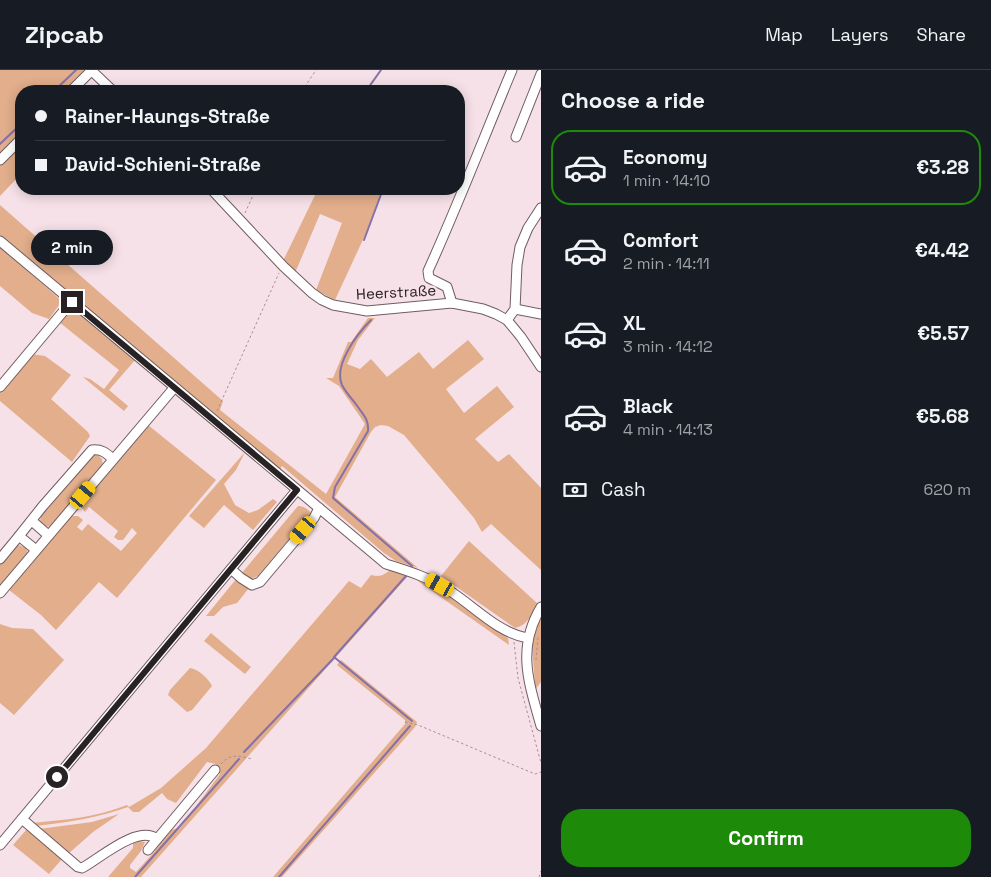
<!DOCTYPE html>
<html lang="en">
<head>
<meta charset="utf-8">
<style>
	:root { --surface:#171b24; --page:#20242c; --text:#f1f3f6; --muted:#9ea1a6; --line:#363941; --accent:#1d8b09 }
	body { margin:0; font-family:"Space Grotesk",sans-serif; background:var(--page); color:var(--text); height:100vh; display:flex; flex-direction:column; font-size:19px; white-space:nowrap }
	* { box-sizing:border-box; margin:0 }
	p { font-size:16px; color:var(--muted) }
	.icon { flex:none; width:28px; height:28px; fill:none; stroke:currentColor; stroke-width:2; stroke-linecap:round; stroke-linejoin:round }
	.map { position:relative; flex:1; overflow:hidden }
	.side { display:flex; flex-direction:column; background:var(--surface); width:450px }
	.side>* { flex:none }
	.top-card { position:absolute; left:15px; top:15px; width:450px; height:110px; border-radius:20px; box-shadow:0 2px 12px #0003; display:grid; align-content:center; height:110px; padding:0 20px; background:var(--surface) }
	.end { position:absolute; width:22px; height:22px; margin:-11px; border:6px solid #292224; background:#fff; box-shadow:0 0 0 2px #fff }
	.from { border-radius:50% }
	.bubble { position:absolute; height:35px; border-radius:18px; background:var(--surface); box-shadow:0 2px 12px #0003; font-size:16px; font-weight:700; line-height:35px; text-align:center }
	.car { position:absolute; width:15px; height:30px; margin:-15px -8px; border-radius:6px; box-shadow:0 0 4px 1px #0007; background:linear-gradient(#f5c518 24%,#345 0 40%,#f5c518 0 76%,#345 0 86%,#f5c518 0) }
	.top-card b { display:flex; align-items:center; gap:18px; height:48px; font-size:19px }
	.top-card b+b { border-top:1px solid var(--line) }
	.top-card i { width:12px; height:12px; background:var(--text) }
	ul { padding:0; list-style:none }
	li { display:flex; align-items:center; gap:15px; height:75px; margin:0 10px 8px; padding:0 10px; border:2px solid transparent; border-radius:20px }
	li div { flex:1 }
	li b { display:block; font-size:19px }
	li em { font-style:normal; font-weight:700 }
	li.current { border-color:var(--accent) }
	li>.icon { width:45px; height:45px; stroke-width:1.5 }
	h2 { padding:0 20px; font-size:22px; line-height:60px }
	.pay { display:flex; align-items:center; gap:12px; height:55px; padding:0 20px; font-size:19px }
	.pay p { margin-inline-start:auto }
	.cta { display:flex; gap:10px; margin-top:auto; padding:10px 20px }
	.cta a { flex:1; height:58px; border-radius:20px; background:var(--accent); color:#fff; font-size:20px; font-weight:700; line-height:58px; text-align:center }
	header { display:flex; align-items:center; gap:30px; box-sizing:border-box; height:70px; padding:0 25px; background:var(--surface); border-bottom:1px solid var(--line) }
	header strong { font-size:24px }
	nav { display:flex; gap:28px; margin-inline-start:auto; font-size:18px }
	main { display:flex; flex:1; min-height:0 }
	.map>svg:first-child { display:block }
	.green { fill:#e2ae8b }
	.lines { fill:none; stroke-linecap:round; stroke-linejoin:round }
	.stream { stroke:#8670a8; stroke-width:2 }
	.minor-casing { stroke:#6f5d62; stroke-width:11 }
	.path { stroke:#a19196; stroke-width:1; stroke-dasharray:2.5 2.5; stroke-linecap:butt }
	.minor { stroke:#fff; stroke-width:9 }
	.route { stroke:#292224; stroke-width:6 }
	.labels { text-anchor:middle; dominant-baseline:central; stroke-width:5; stroke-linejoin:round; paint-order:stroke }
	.street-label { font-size:15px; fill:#292224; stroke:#f7e1e8 }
</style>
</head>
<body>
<header>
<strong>Zipcab</strong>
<nav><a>Map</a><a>Layers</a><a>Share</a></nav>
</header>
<main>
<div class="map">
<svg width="541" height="807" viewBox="0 0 541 807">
	<rect width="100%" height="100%" fill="#f7e1e8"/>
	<g class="green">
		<polygon points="0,0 85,0 85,1 65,21 21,21 21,64 0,85"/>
		<polygon points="21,79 21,104 0,126 0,95 15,80"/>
		<polygon points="318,119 382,119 366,163 335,230 316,220 342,153 320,144 295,203 283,191"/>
		<polygon points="0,135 223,331 220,340 326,424 365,354 339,316 326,308 333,308 348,272 351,272 368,248 375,248 358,270 347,294 360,299 371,289 387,307 419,282 433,299 468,270 484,289 446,319 464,343 497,316 514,337 475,369 498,392 509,384 541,418 541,500 491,454 482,462 474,448 404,365 388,356 381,355 375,357 371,362 335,427 418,498 396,491 384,483 282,396 279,401 0,166"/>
		<polygon points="0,177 62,231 49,249 32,243 0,216"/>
		<polygon points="73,239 77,239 136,289 109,320 128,336 124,341 83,307 90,309 104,319 119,300 59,252 69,241"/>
		<polygon points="32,284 45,286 71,305 51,329 88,362 90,366 72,392 0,331 0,322"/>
		<polygon points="148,355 216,410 117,528 99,512 56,560 41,545 9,520 72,446 78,446 83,450 77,457 82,461 88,454 121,481 137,463 132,458 123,470 118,470 114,467 118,461 89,437 85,442 81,437 82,433"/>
		<polygon points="245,382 236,400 224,414 235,435 249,443 258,440 273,429 277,432 253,460 224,435 204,458 189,446"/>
		<polygon points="91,385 99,386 102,389 103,395 51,456 44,457 40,451 41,446"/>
		<path d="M298,436C303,436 308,439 311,443L258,506L251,509L241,504Z"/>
		<path d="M469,471L538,534C532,544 527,556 515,558L441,506Z"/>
		<polygon points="19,475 26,478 28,484 0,516 0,494 16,476"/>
		<path d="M390,500L408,506L141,807H108L133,778V770L145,772L141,781L130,795V798L136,802L155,781L156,778L170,760L180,758L220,704L216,694L207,692L176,733L167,729L162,723L139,742H133L128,737C98,748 68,752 36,756L32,753C65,750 97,747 127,735L129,737L161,718L206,678L349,511L361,518L371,505C381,507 382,506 390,500Z"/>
		<polygon points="237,508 249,518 237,533 223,537 214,546 206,546"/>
		<polygon points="415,509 442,521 508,568 509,575"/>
		<path d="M541,546V612L535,620C535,589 527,576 541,546Z"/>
		<polygon points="0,554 12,558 33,559 64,590 14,645 0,633"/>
		<polygon points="211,563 251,597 245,604 204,571"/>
		<polygon points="341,590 417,652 415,657 282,807 273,807 405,654 405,650 337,595"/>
		<path d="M190,598C198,599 209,609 212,616L192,640L187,642L168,625L170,620Z"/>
		<polygon points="119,744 93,762 68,784 39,759 92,752"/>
		<polygon points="27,759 62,789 49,804 13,775"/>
	</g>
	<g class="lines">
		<g class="stream">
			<polyline points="54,21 76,0"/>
			<polyline points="366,21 381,0"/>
			<polyline points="0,74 21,54"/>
			<polyline points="364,170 383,119"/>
			<path d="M371,250C358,263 333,295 342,315C346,323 353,330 358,337C364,346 369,350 368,361L335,417L333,428L412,496"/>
			<polyline points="406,506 334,587 412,651"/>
			<polyline points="244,682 334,588"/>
			<polyline points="135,807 239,689"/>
			<polyline points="279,807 410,656"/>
		</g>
		<g class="minor-casing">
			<g id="minor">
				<polyline points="92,1 113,21"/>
				<polyline points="71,21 92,0"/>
				<polyline points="516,67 541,4"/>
				<polyline points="0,90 21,69"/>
				<polyline points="211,119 283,196 312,223 322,230 333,235 367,241 452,233 483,239 496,244 507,250 521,267 541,297"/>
				<path d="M0,171L386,494C409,501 430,508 450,521C475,537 498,563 528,568"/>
				<path d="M452,233L447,217L429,208L428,201C458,135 484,67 512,0"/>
				<polyline points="515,239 541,244"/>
				<polyline points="507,250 515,239 517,195 520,177 528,158 541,138"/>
				<polyline points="0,317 72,231"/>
				<polyline points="32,451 48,465"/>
				<path d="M36,480L19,466L42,437L92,380C102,379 106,383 113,389"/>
				<polyline points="0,489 19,466"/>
				<polyline points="231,499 241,508 252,515 260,512 314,448 319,438"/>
				<polyline points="0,523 174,318"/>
				<path d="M541,537C516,579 529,613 541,656"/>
				<path d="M22,749L78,797L82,798C99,789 138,754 157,769"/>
				<polyline points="0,775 297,420"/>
				<polyline points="148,780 215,700"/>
			</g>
		</g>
		<g class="path">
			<polyline points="302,21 316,0"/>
			<polyline points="245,143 256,119"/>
			<polyline points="217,341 279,203"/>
			<polyline points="514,572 518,608 541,693"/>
			<polyline points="536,590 538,567"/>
			<polyline points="405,652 418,655 535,704 541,702"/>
			<path d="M221,694C230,683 240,686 252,689"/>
			<polyline points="539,807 541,801"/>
		</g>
		<use href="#minor" class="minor"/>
	</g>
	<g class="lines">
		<polyline class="route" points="57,707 297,420 72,232"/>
	</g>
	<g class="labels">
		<g class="street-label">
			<text transform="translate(396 222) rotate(-3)">Heerstraße</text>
		</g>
	</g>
</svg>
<i class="end from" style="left:57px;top:707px"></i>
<i class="end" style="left:72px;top:232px"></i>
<div class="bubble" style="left:31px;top:160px;width:82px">2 min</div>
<i class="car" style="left:83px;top:425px;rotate:40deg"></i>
<i class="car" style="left:303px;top:460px;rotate:220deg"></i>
<i class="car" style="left:440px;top:515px;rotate:299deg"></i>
<div class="top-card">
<b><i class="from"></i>Rainer-Haungs-Straße</b>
<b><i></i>David-Schieni-Straße</b>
</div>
</div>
<section class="side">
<h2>Choose a ride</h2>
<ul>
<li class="current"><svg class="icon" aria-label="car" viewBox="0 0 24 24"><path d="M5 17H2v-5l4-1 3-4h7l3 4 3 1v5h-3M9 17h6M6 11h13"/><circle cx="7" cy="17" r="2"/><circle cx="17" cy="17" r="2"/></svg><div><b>Economy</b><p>1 min · 14:10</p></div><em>€3.28</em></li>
<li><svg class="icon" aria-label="car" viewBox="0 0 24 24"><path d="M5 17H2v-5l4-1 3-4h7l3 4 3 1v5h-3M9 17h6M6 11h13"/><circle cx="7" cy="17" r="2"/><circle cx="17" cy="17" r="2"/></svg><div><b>Comfort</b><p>2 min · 14:11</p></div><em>€4.42</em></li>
<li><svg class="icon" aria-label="car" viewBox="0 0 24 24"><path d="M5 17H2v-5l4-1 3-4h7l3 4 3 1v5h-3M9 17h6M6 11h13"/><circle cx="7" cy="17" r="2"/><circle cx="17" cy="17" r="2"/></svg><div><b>XL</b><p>3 min · 14:12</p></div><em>€5.57</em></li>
<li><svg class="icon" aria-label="car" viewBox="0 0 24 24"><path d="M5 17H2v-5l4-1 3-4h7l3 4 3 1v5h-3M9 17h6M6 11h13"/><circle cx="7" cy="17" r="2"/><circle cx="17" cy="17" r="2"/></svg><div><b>Black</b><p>4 min · 14:13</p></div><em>€5.68</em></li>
</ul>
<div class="pay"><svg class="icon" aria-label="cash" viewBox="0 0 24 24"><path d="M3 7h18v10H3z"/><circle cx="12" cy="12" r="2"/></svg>Cash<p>620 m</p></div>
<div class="cta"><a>Confirm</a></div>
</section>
</main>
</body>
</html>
